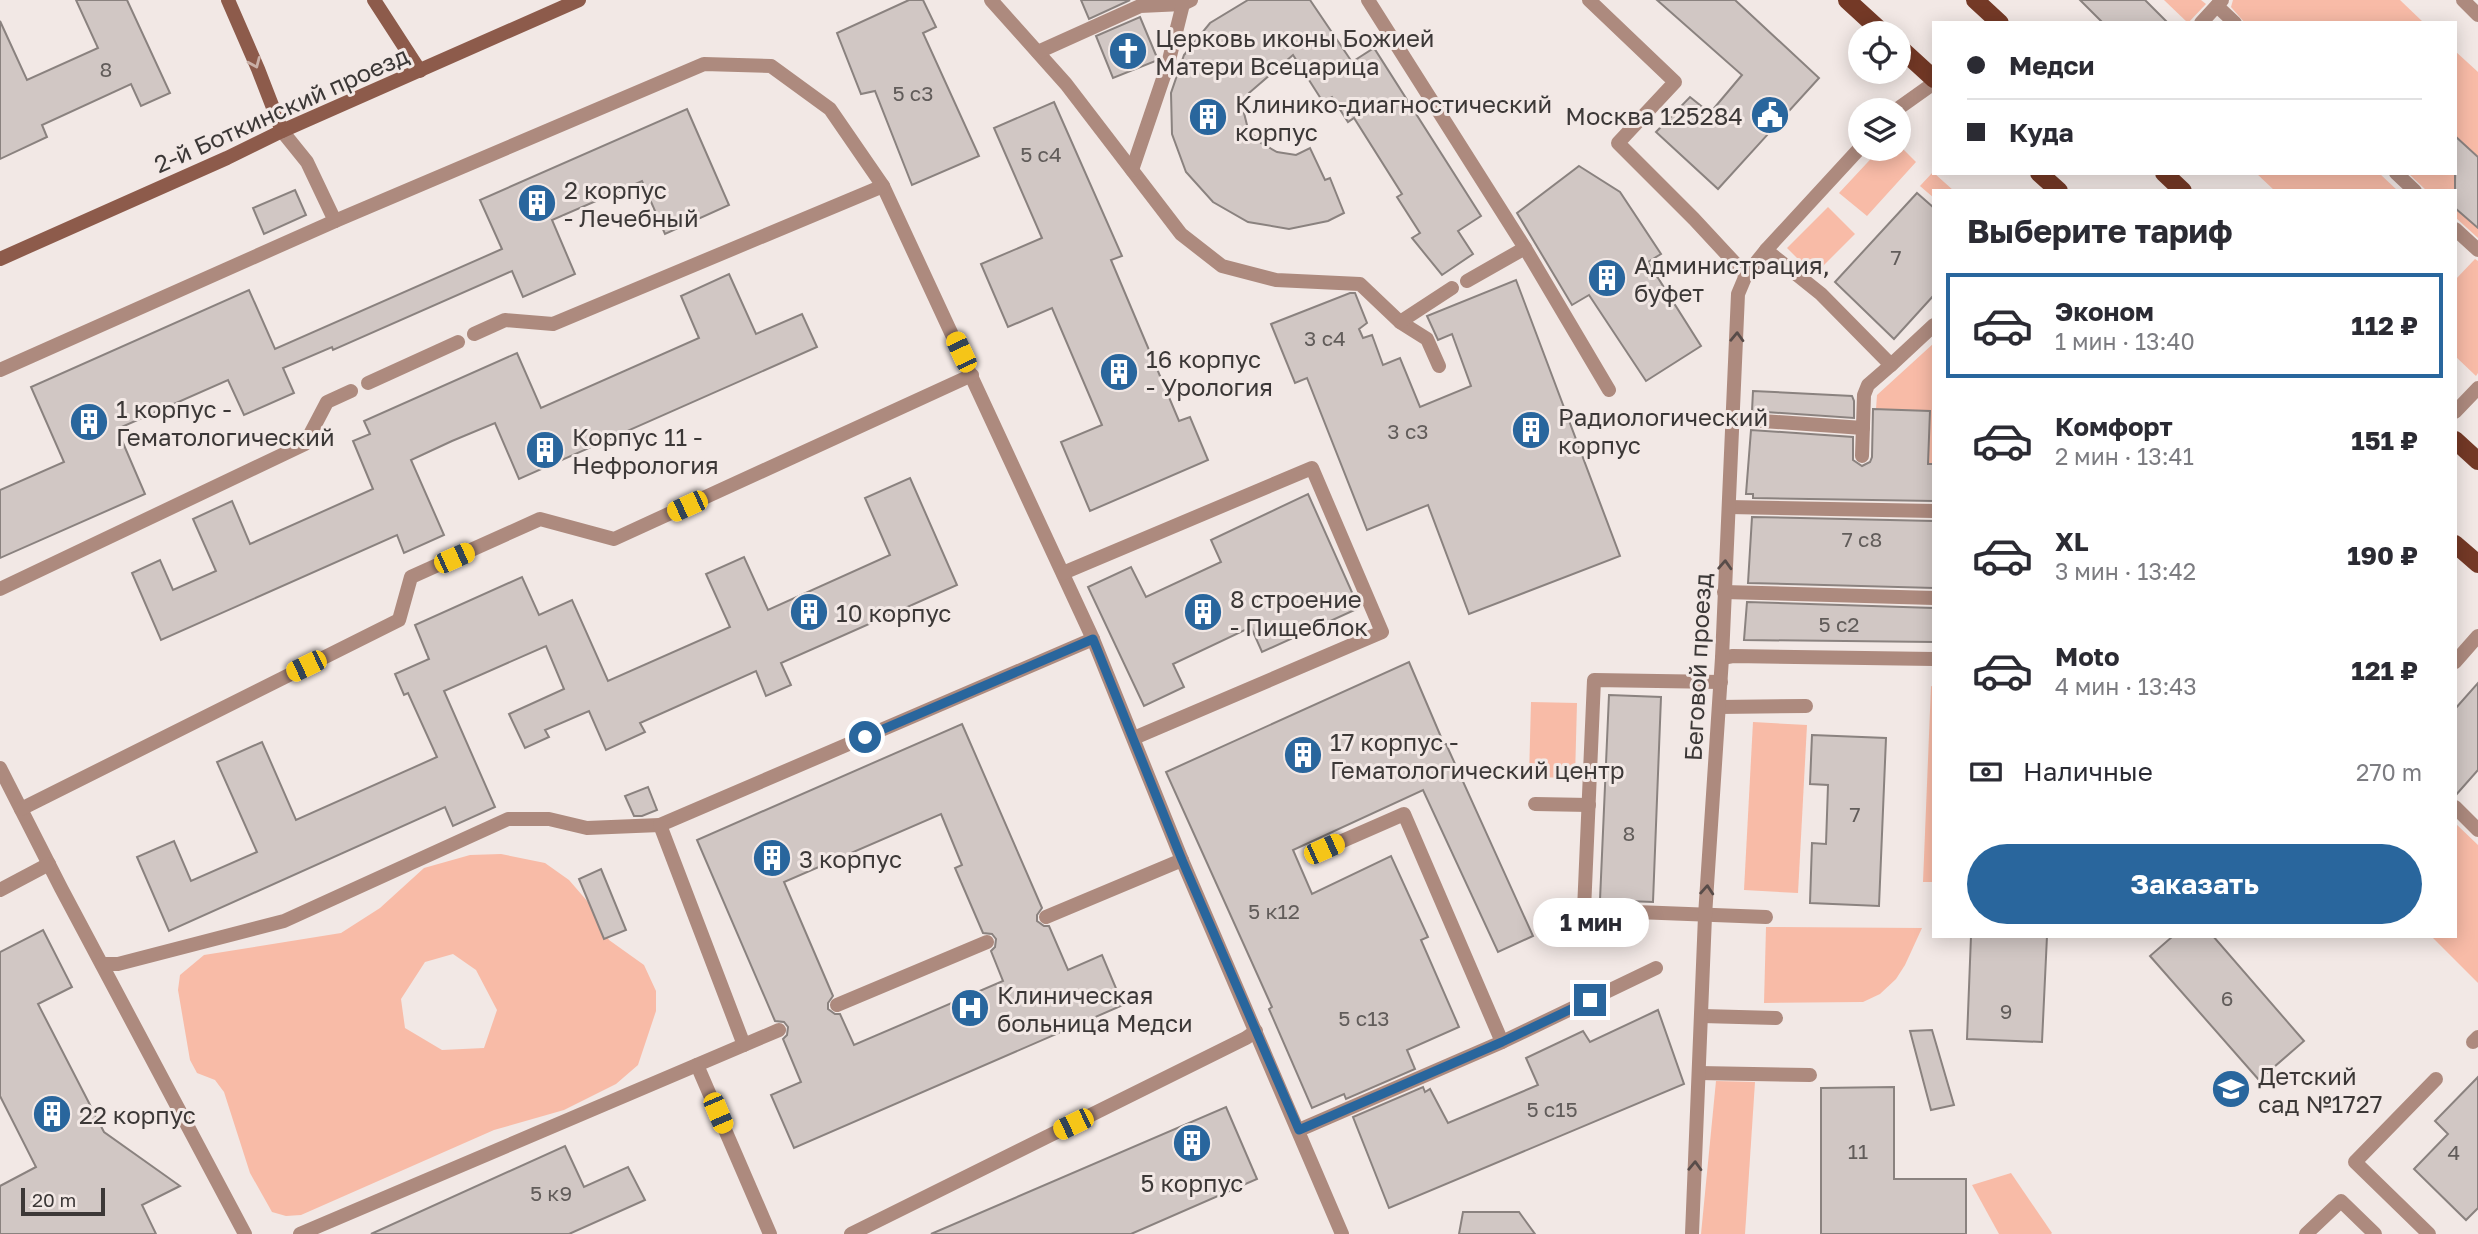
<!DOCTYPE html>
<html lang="ru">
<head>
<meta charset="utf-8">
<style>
	:root { --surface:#fff; --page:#f2f2f3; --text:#2b2b33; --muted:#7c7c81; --line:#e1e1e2; --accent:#29669d }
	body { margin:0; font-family:"Golos Text",sans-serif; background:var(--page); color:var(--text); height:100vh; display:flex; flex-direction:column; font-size:26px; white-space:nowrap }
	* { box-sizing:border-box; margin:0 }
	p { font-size:23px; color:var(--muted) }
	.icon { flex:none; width:38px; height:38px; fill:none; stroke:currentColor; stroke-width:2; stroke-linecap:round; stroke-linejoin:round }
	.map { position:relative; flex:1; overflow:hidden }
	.panel { position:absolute; left:1932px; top:189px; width:525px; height:749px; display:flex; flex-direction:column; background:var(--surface); border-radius:0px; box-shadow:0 4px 18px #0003 }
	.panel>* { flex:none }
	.banner { position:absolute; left:1932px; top:21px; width:525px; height:154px; border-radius:0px; box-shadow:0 4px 18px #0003; display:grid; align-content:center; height:154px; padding:0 35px; background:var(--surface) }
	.tools { position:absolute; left:1848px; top:21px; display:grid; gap:14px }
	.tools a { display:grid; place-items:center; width:63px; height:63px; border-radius:50%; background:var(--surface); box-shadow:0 4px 18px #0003; font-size:35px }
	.scale { position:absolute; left:21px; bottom:18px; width:84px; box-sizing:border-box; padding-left:7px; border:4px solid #3c3837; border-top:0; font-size:19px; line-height:24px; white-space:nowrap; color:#3c3837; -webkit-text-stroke:5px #f2e8e5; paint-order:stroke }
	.end { position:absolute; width:32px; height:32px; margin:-16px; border:9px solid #29669d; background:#fff; box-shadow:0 0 0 4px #fff }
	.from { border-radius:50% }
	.bubble { position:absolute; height:49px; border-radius:24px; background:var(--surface); box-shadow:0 4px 18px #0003; font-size:23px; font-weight:700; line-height:49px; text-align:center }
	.car { position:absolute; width:21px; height:42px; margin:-21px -10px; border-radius:9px; box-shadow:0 0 5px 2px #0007; background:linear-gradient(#f5c518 24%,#345 0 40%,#f5c518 0 76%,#345 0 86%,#f5c518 0) }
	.banner b { display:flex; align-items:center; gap:24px; height:66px; font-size:26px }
	.banner b+b { border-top:2px solid var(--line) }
	.banner i { width:18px; height:18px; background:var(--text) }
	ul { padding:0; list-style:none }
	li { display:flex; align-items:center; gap:21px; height:105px; margin:0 14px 10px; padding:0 21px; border:4px solid transparent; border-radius:0px }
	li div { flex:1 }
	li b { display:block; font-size:26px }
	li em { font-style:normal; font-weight:700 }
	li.current { border-color:var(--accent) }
	li>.icon { width:63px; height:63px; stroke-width:1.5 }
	h2 { padding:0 35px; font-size:32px; line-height:84px }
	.pay { display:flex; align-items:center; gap:18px; height:77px; padding:0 35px; font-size:26px }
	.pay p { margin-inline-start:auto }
	.primary-button { display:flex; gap:14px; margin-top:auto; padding:14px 35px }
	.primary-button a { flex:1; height:80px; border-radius:42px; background:var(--accent); color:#fff; font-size:28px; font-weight:700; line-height:80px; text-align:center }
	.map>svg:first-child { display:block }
	.green { fill:#f8bba7; fill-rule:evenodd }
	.building { fill:#d1c7c4; stroke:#8a827f; stroke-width:2; fill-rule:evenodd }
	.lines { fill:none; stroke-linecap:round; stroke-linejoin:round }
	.lane { stroke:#ad8a7e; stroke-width:14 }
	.street { stroke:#ad8a7e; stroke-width:14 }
	.secondary { stroke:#8d5b4b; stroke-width:14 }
	.primary { stroke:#743926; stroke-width:18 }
	.oneway { stroke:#cab0a7 }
	.oneway2 { stroke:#584c49 }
	.route { stroke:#29669d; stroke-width:9 }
	.labels { text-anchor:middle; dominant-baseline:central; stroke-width:6; stroke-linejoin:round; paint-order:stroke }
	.number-label { font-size:21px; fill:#615c5a }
	.poi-label { font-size:24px; fill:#3c3837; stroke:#f2e8e5; text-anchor:start }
	.street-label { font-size:24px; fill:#3c3837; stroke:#f2e8e5 }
</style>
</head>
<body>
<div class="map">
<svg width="2478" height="1234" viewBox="0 0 2478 1234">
	<rect width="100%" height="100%" fill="#f2e8e5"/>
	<g class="green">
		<polygon points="2164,0 2201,0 2206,4 2188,23"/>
		<polygon points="2233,0 2400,0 2424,23 2245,23 2231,7"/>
		<polygon points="2455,51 2478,72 2478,238 2455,217 2455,191 2427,191 2408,173 2455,173"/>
		<polygon points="1899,145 1916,162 1867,216 1839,193 1880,149 1899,149"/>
		<polygon points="1933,172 1934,173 1954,191 1934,191 1934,198 1920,186"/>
		<polygon points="2256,173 2379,173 2398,191 2275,191"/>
		<polygon points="1828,207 1855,234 1814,275 1787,248"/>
		<polygon points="2475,259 2478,261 2478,373 2476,376 2455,356 2455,280"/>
		<polygon points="1934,343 1934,464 1928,464 1930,411 1876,409 1877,395"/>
		<polygon points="1931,686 1934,687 1934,882 1923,882"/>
		<polygon points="1531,702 1577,703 1575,778 1529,777"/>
		<polygon points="1753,722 1807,725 1798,893 1744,890"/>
		<polygon points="2455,823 2478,845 2478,983 2431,936 2455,936"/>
		<path d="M501,854L545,863L569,880L588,902L609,940L644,965L656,991V1011L638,1065L616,1084L564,1110L494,1130L301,1215L286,1216L272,1212L250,1173L224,1092L215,1080L197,1073L190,1060L178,990L180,975L204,955L341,933L380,908L424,868L470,855ZM453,954L476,970L497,1010L484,1048L442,1050L405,1028L401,999L425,962Z"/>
		<polygon points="1766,927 1922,928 1905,965 1896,979 1880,994 1863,1002 1764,1003"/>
		<polygon points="1716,1081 1755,1082 1745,1234 1701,1234"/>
		<polygon points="2011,1173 2052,1233 2051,1234 1999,1234 1972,1185"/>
	</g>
	<g class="building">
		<polygon points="76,0 127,0 170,93 141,106 131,84 42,125 47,137 0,159 0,21 27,80 98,48"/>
		<polygon points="909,0 923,0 936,27 923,33 979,156 912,185 875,91 861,94 837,33"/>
		<polygon points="1081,0 1130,0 1089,19"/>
		<polygon points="1248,0 1310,0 1352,62 1374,48 1481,216 1458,231 1473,254 1442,275 1412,238 1420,233 1397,197 1402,194 1354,118 1348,122 1332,97 1323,102 1293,55 1249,93 1244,113 1248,129 1261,143 1277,152 1296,155 1310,148 1325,180 1330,178 1344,213 1328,221 1289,229 1248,222 1213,202 1186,172 1172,134 1171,93 1184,55 1210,23"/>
		<polygon points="1657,0 1735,0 1819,78 1718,189 1656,132 1690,97 1710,113 1742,75"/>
		<polygon points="2080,0 2145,0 2168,23 2103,23"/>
		<polygon points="1140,17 1158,60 1113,78 1096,36"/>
		<polygon points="1054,102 1122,256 1111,260 1179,421 1190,417 1208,460 1090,511 1061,442 1102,425 1052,308 1008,327 981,264 1042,238 994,128"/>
		<polygon points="687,109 729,205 665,234 642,181 552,220 575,274 523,297 512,271 333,350 332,347 283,368 294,393 244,415 228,380 117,429 145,494 0,558 0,490 64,462 31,387 249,290 275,349 502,249 480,200"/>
		<polygon points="2455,136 2478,157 2478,228 2455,208"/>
		<polygon points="1579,166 1620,192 1661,254 1648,262 1701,346 1646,381 1589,295 1572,305 1517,213"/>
		<polygon points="295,190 306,215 264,234 253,208"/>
		<polygon points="1917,193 1934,208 1934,295 1894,339 1835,282"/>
		<polygon points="729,274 756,334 802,314 817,347 519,479 495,423 452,441 411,460 444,535 404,553 397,535 161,640 132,573 160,560 173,590 216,571 193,519 232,501 250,544 373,489 353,441 370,434 364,421 517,353 541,408 699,338 681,296"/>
		<polygon points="1516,280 1620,556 1469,614 1428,505 1367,530 1307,378 1295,383 1271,324 1350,293 1355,293 1367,323 1359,329 1363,338 1372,335 1383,365 1400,358 1420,407 1471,386 1452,334 1438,340 1427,316"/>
		<polygon points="1753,391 1852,396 1854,401 1854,418 1752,411"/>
		<polygon points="1873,409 1930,411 1928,464 1934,464 1934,501 1753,498 1753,494 1746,494 1751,430 1853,437 1853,460 1862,466 1870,462 1872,457"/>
		<polygon points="910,478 957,585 781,663 791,685 766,696 756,671 640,723 645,732 606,750 589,711 545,730 549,737 525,748 509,714 564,689 546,646 444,691 495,807 453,826 445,807 169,931 137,857 174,841 191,881 257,852 217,762 262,742 296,820 437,757 408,693 404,695 395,674 429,659 415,625 522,577 539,615 572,600 608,681 730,627 706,574 744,557 768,610 890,555 865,498"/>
		<polygon points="1308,494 1359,608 1262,652 1251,627 1173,664 1184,687 1144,706 1088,587 1131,567 1146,597 1221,562 1211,540"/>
		<polygon points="1752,517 1934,521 1934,588 1748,583"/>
		<polygon points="1747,602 1934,608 1934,642 1744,640"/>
		<polygon points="1409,662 1444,744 1446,744 1533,936 1498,952 1423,790 1293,850 1312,894 1391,856 1428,937 1421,940 1459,1027 1407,1050 1415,1069 1346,1099 1344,1094 1312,1108 1269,1009 1272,1007 1166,772"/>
		<polygon points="2478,683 2478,770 2455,796 2455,709"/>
		<polygon points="1609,695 1661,697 1653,902 1600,900"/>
		<path d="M962,724L1042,908L1037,915V921L1044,926H1049L1068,970L1102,955L1123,1005L794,1148L771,1095L801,1082L783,1039L787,1035L788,1027L784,1022L775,1021L697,840ZM941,814L962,865L955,868L983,933L992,934L996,939L995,947L991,951L1003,981L854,1045L840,1014H835L828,1009V1003L833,996L784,882Z"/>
		<polygon points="1812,735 1886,738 1879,906 1810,903 1812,843 1826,844 1828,785 1810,784"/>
		<polygon points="648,787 657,810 642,816 634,816 625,796"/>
		<polygon points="601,869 626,930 604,939 579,879"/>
		<polygon points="43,930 72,987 38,1004 104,1132 180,1186 142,1205 156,1234 0,1234 0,1186 36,1167 0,1096 0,952"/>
		<polygon points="1971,936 2047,936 2042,1042 1967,1039"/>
		<polygon points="2173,936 2213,936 2304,1041 2259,1080 2150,956"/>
		<polygon points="1658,1010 1684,1084 1389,1208 1353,1117 1423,1087 1425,1092 1430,1089 1448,1123 1538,1085 1526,1058 1583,1031 1590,1042"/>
		<polygon points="1932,1030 1954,1105 1931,1110 1910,1031"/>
		<polygon points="2478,1077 2478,1208 2466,1220 2414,1169 2448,1134 2435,1121"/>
		<polygon points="1894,1087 1894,1179 1966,1179 1966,1234 1821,1234 1821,1088"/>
		<polygon points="1226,1107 1257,1179 1131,1234 931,1234"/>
		<polygon points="565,1146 584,1187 628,1167 645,1200 569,1234 371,1234"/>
		<polygon points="1463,1212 1519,1212 1535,1234 1459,1234"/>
	</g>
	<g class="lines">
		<g class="lane">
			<polyline points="991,0 1066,84 1181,234 1222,266 1276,280 1360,284 1400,322 1427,339 1439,366"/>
			<polyline points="1368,0 1525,248 1609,390"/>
			<polyline points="1589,0 1675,82 1618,143 1694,219 1746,275"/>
			<polyline points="2463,0 2478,15"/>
			<polyline points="2217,6 2235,23"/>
			<polyline points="2201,23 2222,0"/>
			<polyline points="1038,52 1140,6 1183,4"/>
			<polyline points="1132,170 1168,64 1183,4 1191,0"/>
			<polyline points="2396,173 2415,191"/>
			<polyline points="335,221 704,64 771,66 830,109 883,186 1093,639 1182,860 1342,1234"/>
			<polyline points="2455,229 2478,250"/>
			<polyline points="1766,250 1821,294 1891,365 1934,325"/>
			<polyline points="1467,281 1525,248"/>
			<polyline points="1400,322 1452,288"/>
			<polyline points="474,334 505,320 553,324 883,186"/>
			<polyline points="0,370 335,221 307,162 282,131"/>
			<polyline points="368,383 458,342"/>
			<polyline points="2455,412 2478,388"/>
			<polyline points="1734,419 1863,428"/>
			<polyline points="1862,456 1864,395 1868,385 1891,365"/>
			<polyline points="1729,507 1934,511"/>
			<polyline points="1063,573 1312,468 1382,632 1134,738"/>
			<polyline points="0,589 305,444 327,402 351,391"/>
			<polyline points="1724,592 1934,598"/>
			<polyline points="1722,658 1733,656 1934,659"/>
			<polyline points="2455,662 2478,636"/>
			<polyline points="1721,682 1594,680 1584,910 1766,917"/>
			<polyline points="1719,707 1806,706"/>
			<polyline points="0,768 61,888 245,1234"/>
			<polyline points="1535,804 1589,805"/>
			<polyline points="2455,807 2478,830"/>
			<polyline points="21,809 399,620 411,577 540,519 614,539 972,375"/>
			<polyline points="0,890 49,864"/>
			<polyline points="1046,917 1182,860"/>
			<polyline points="102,964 118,964 284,921 508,819 549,819 587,828 660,825"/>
			<polyline points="837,1005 987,942"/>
			<polyline points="1702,1016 1776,1018"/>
			<polyline points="1502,1042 1656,968"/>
			<polyline points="2473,1042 2478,1037"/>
			<polyline points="744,1045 660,825 1093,639"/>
			<polyline points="697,1065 770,1234"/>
			<polyline points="1699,1073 1810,1075"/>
			<polyline points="1299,1130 1502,1042 1404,814 1324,849"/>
			<polyline points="300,1234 779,1030"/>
			<polyline points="851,1234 1246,1038 1256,1031"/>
			<polyline points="2306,1234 2341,1201 2375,1234"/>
			<polyline points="2429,1234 2355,1162 2436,1079"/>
		</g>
		<g class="street">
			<polyline points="1896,110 1934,83"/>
			<polyline points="1692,1234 1705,916 1722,658 1738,294 1746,275 1766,250 1860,148"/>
		</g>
		<g class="secondary">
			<polyline points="228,0 258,69 282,131"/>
			<polyline points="374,0 420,71"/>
			<polyline points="0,259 227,158 282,131 579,0"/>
		</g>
		<g class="primary">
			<polyline points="1847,0 1883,33"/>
			<polyline points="1975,0 2000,23"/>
			<polyline points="1899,47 1934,79"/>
			<polyline points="2039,173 2059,191"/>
			<polyline points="2164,173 2183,191"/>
			<polyline points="2455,440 2478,461"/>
			<polyline points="2455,544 2478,564"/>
		</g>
	</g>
	<defs><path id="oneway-chevron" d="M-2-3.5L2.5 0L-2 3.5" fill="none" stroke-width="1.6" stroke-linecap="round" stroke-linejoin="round" transform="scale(1.75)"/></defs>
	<use class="oneway" href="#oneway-chevron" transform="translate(255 63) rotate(67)"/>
	<g class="oneway2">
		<use href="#oneway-chevron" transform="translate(1737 337) rotate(-88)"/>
		<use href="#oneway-chevron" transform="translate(1725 565) rotate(-87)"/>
		<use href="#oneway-chevron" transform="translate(1707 890) rotate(-86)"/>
		<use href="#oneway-chevron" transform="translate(1695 1166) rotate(-88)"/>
	</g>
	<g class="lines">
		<polyline class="route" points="865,737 1093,639 1182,860 1299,1130 1502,1042 1590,1000"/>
	</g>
	<defs>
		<g id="church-disc" transform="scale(2.0125)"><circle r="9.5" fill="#29669d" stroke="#f2e8e5"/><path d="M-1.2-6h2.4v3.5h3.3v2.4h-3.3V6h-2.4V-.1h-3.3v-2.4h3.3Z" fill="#fff"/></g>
		<g id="civic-disc" transform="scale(2.0125)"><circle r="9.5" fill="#29669d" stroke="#f2e8e5"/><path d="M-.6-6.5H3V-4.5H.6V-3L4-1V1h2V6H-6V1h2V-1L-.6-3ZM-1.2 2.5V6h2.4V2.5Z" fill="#fff"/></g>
		<g id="building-disc" transform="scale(2.0125)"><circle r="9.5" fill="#29669d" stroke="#f2e8e5"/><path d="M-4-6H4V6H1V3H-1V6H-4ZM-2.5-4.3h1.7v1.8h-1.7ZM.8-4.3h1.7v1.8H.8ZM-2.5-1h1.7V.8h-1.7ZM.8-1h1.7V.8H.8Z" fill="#fff"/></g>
		<g id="hospital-disc" transform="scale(2.0125)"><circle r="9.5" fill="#29669d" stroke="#f2e8e5"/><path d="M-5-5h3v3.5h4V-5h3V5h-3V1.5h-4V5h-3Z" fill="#fff"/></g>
		<g id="school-disc" transform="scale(2.0125)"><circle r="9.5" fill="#29669d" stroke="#f2e8e5"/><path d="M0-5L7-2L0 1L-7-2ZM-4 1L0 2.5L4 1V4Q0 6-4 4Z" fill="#fff"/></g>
	</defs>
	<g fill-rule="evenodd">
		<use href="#church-disc" x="1128" y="51"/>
		<use href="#civic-disc" x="1770" y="115"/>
		<use href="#building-disc" x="1208" y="117"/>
		<use href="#building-disc" x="537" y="203"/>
		<use href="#building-disc" x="1607" y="278"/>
		<use href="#building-disc" x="1119" y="372"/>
		<use href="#building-disc" x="89" y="422"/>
		<use href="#building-disc" x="1531" y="430"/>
		<use href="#building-disc" x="545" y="450"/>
		<use href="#building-disc" x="809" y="612"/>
		<use href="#building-disc" x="1203" y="612"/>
		<use href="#building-disc" x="1303" y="755"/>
		<use href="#building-disc" x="772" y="858"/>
		<use href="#hospital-disc" x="970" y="1008"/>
		<use href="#school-disc" x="2231" y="1089"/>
		<use href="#building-disc" x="52" y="1114"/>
		<use href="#building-disc" x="1192" y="1143"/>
	</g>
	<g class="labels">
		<g class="number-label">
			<text x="106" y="69">8</text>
			<text x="913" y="93">5 с3</text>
			<text x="1041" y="154">5 с4</text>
			<text x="1896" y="257">7</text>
			<text x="1325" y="338">3 с4</text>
			<text x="1408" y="431">3 с3</text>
			<text x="1862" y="539">7 с8</text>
			<text x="1839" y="624">5 с2</text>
			<text x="1855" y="814">7</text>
			<text x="1629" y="833">8</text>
			<text x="1274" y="911">5 к12</text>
			<text x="2227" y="998">6</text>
			<text x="2006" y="1011">9</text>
			<text x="1364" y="1018">5 с13</text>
			<text x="1552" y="1109">5 с15</text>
			<text x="1858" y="1151">11</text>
			<text x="2454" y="1152">4</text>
			<text x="551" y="1193">5 к9</text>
		</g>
		<g class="poi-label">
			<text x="1155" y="37">Церковь иконы Божией<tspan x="1155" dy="28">Матери Всецарица</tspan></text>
			<text x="1235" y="103">Клинико-диагностический<tspan x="1235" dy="28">корпус</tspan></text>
			<text x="1743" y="115" text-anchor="end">Москва 125284</text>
			<text x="564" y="189">2 корпус<tspan x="564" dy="28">- Лечебный</tspan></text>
			<text x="1634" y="264">Администрация,<tspan x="1634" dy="28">буфет</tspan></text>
			<text x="1146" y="358">16 корпус<tspan x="1146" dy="28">- Урология</tspan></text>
			<text x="116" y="408">1 корпус -<tspan x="116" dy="28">Гематологический</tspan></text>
			<text x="1558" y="416">Радиологический<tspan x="1558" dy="28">корпус</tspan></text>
			<text x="572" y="436">Корпус 11 -<tspan x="572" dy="28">Нефрология</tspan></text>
			<text x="1230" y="598">8 строение<tspan x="1230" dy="28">- Пищеблок</tspan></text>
			<text x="836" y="612">10 корпус</text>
			<text x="1330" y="741">17 корпус -<tspan x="1330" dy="28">Гематологический центр</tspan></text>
			<text x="799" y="858">3 корпус</text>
			<text x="997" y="994">Клиническая<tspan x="997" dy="28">больница Медси</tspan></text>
			<text x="2258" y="1075">Детский<tspan x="2258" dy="28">сад №1727</tspan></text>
			<text x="79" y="1114">22 корпус</text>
			<text x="1192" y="1182" text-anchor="middle">5 корпус</text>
		</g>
		<g class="street-label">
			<text transform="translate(281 109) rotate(-24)">2-й Боткинский проезд</text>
			<text transform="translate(1697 667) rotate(-87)">Беговой проезд</text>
		</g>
	</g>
</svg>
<div class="tools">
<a><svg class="icon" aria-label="locate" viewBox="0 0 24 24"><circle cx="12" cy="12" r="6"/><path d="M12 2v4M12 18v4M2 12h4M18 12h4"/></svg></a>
<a><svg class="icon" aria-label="layers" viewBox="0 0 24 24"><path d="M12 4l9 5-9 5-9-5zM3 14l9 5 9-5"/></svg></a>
</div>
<div class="scale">20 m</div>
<i class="end from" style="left:865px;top:737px"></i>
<i class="end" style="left:1590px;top:1000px"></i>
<div class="bubble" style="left:1533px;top:898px;width:116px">1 мин</div>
<i class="car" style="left:961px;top:352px;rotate:335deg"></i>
<i class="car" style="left:687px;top:506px;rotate:245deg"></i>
<i class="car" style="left:454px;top:558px;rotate:66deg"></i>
<i class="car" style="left:306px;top:666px;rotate:244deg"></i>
<i class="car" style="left:1324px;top:849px;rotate:66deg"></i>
<i class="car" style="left:718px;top:1113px;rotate:157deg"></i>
<i class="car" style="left:1073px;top:1124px;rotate:244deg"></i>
<div class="banner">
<b><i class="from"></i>Медси</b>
<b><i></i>Куда</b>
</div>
<section class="panel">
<h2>Выберите тариф</h2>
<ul>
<li class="current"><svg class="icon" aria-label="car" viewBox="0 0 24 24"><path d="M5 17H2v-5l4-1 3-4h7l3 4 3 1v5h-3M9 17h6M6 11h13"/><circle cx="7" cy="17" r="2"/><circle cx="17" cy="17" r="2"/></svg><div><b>Эконом</b><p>1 мин · 13:40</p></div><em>112 ₽</em></li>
<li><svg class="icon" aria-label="car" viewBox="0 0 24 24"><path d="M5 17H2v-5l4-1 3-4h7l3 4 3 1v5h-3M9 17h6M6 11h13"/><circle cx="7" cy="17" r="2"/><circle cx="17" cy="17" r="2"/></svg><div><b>Комфорт</b><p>2 мин · 13:41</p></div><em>151 ₽</em></li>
<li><svg class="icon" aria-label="car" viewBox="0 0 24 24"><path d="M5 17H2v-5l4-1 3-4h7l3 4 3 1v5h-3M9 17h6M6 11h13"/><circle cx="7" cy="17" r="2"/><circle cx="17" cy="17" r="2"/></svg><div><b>XL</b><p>3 мин · 13:42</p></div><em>190 ₽</em></li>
<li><svg class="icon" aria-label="car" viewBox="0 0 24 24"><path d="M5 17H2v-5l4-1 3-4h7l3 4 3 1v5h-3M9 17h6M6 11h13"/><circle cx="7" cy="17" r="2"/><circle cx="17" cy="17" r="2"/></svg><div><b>Moto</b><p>4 мин · 13:43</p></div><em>121 ₽</em></li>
</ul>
<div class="pay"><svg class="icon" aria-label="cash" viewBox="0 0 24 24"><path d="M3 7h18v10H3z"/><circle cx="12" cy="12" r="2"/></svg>Наличные<p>270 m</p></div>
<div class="primary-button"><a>Заказать</a></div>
</section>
</div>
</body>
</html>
